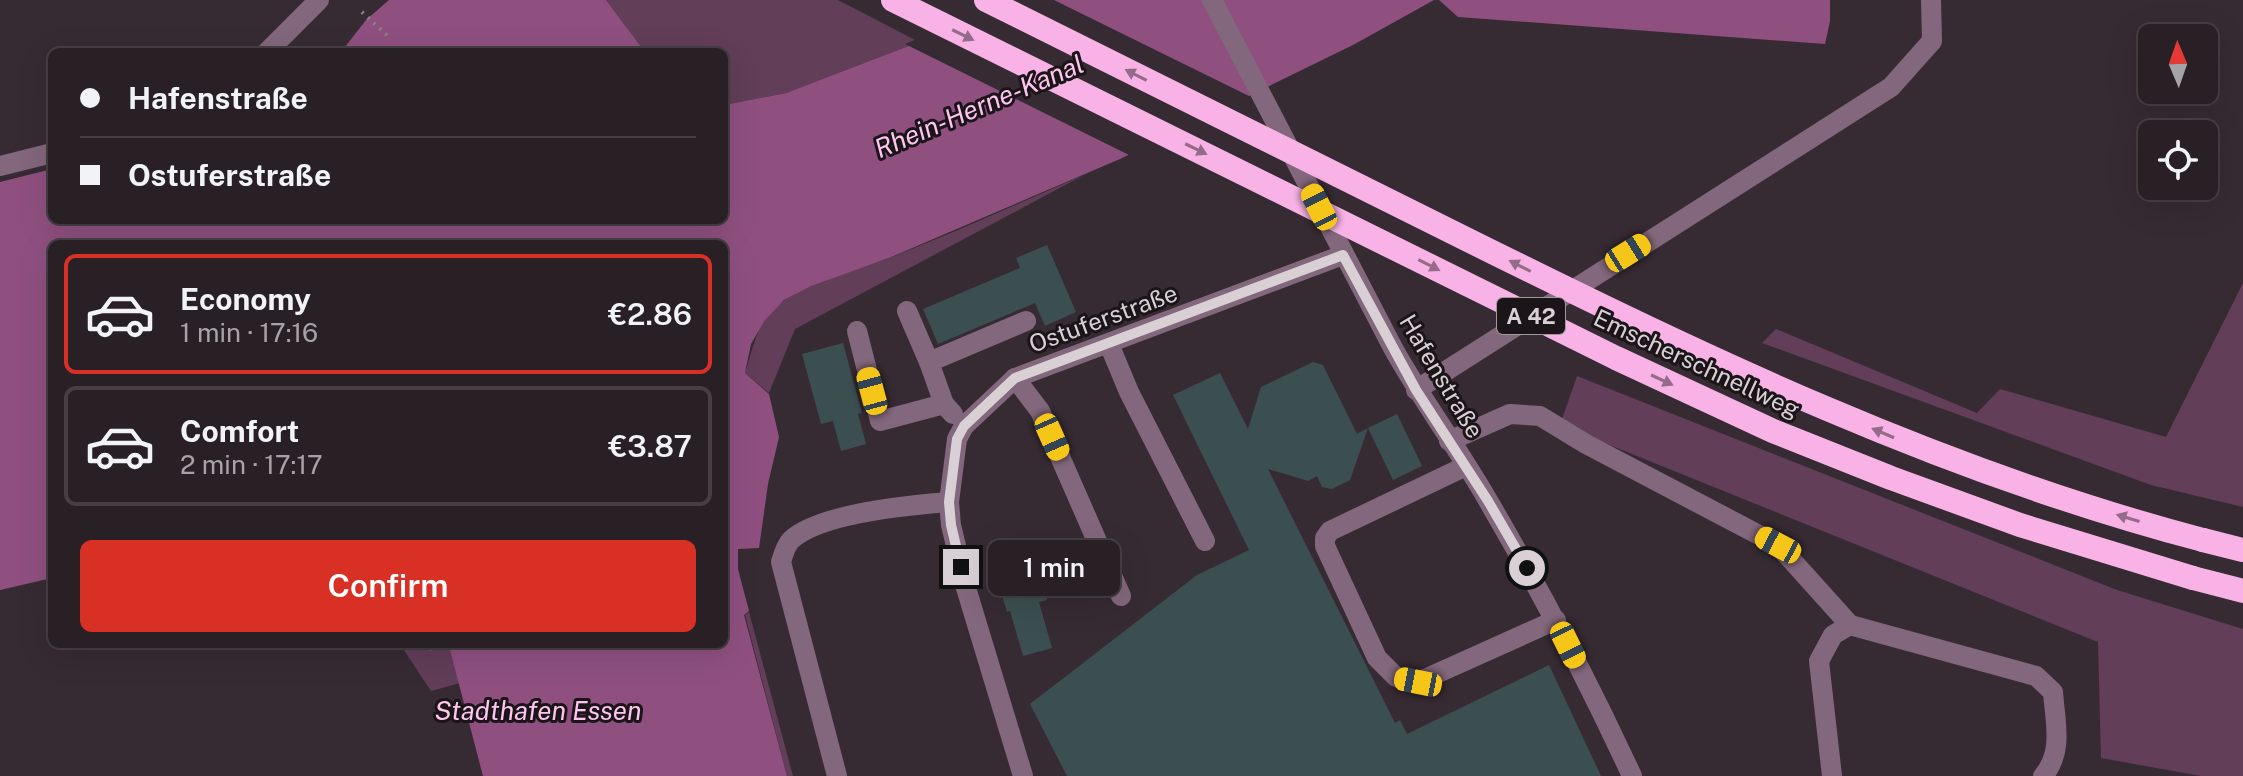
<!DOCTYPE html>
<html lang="en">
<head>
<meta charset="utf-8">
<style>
	:root { --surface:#292026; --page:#352d32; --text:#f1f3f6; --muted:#a5a3a7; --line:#453e43; --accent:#d93025 }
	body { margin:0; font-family:"Public Sans",sans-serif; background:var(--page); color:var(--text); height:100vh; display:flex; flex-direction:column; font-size:30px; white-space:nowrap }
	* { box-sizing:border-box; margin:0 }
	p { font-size:26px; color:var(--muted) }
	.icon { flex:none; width:44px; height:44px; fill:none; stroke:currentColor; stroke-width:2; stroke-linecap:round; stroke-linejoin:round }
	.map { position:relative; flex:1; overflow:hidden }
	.sheet { position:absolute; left:48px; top:240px; width:680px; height:408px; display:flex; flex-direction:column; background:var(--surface); border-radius:12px; box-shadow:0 8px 32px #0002,0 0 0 2px var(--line) }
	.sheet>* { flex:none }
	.guide { position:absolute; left:48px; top:48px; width:680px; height:176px; border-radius:12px; box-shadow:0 8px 32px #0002,0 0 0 2px var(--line); display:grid; align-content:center; height:176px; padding:0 32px; background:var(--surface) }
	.needle { width:52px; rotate:358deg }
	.buttons { position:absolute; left:2138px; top:24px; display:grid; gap:16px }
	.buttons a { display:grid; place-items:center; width:80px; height:80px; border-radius:12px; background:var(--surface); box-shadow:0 8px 32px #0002,0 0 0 2px var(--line); font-size:40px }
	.end { position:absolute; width:36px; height:36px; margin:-18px; border:10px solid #d8d0d5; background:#111; box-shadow:0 0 0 4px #111 }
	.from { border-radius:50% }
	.bubble { position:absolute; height:56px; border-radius:12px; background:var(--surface); box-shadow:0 8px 32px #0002,0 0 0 2px var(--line); font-size:26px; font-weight:600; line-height:56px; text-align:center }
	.car { position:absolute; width:24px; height:48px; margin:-24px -12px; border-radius:10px; box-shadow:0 0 6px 2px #0007; background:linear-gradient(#f5c518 24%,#345 0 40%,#f5c518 0 76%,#345 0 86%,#f5c518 0) }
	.guide b { display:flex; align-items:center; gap:28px; height:76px; font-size:30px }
	.guide b+b { border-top:2px solid var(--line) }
	.guide i { width:20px; height:20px; background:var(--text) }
	ul { padding:14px 0 0; list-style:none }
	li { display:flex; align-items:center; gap:24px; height:120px; margin:0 16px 12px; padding:0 16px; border:4px solid var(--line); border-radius:12px }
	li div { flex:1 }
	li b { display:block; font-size:30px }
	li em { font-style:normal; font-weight:600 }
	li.active { border-color:var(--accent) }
	li>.icon { width:72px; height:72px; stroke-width:1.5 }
	.button { display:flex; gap:16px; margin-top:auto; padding:16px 32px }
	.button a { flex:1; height:92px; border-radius:12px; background:var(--accent); color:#fff; font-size:32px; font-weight:600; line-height:92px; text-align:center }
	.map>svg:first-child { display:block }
	.green { fill:#623e59 }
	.water { fill:#8f5080 }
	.pier { fill:#372b33 }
	.building { fill:#3c4f50 }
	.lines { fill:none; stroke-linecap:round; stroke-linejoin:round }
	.path { stroke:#8c8288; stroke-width:4; stroke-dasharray:2 6; stroke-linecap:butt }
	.minor { stroke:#83677c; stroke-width:20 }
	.highway { stroke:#f9b2e6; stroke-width:24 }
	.highway-bridge { stroke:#f9b2e6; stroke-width:24 }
	.oneway { fill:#956b8a }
	.route { stroke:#d8d0d5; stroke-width:10 }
	.labels { text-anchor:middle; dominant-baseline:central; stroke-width:6; stroke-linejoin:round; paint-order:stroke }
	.shield { fill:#1b1519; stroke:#9f989d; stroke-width:2 }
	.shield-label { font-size:22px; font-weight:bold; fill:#d8d0d5 }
	.street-label { font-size:24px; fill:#d8d0d5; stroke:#1b1519 }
	.water-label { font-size:26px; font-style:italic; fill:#fec6ee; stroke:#1b1519 }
</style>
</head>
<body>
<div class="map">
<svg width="2243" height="776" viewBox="0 0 2243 776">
	<rect width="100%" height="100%" fill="#372b33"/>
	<g class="green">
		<polygon points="606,0 838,0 919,42 786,93 724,105 724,52 645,52"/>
		<path d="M1084,175L795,329L769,393L745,373C755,343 756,321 785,300C814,279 854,271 887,259C954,233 1019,203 1084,175Z"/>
		<polygon points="2243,283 2243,507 2151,485 1762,343 1776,329 1977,413 2000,389 2166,437"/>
		<polygon points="1577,376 2117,590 2243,629 2243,776 2201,776 2101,758 2098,642 1560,425"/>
		<polygon points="749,612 793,776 787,776 745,615"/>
		<polygon points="400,644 428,644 431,651 449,646 460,683 431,691"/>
	</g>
	<g class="water">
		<polygon points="389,0 606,0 645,52 341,52 366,20"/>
		<polygon points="1020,0 1434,0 1353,45 1120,159 889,258 811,286 784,300 765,320 751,344 745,373 769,394 779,437 768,484 759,548 738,549 738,569 749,611 744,615 787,776 483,776 449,646 430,651 428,644 724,644 724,244 52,244 52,578 0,590 0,182 52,169 52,220 724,220 724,105 786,93 919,42"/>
		<polygon points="1439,0 1830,0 1830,21 1825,44 1458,17"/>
	</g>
	<polygon class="pier" points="1010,0 1054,0 1253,98 1133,157 905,44"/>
	<g class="building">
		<polygon points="1047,245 1076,312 1045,326 1035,303 938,344 923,309 1020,268 1016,258"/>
		<polygon points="843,343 862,413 858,414 866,444 841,451 833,421 821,424 802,354"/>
		<polygon points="1313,362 1323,365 1357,434 1368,428 1350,480 1332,489 1322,487 1317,476 1308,481 1268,469 1395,723 1400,720 1407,734 1549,665 1601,776 1067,776 1030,704 1197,575 1249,550 1173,395 1220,373 1248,429 1261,387"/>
		<polygon points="1397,414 1422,466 1393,480 1368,428"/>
		<polygon points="1031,543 1047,600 1039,602 1052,648 1023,656 1010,611 1007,612 990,554"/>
	</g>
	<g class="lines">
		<polyline class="path" points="362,12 389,37"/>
		<g class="minor">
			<path d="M1212,0L1393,348C1423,402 1460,451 1490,504C1542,593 1589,683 1632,776"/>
			<polyline points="267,52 319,0"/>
			<polyline points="0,166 52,153"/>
			<polyline points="907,311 929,362 1026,321"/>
			<polyline points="857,331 880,421 944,404"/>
			<polyline points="1109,344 1129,392 1205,541"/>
			<polyline points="929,362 944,404 953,414"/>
			<polyline points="1015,378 1040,411 1121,596"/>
			<polyline points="1416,390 1891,87 1932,41 1931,0"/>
			<polyline points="1449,441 1510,414 1540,416 1586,444 1778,545 1850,625"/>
			<polyline points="1466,466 1330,531 1325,538 1325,546 1377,658 1396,677 1418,682 1556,620"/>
			<path d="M837,776L781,562C783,555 786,545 791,540C820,513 910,505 949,502"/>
			<polyline points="1023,776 966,588 951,525 949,502 957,439 964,426 1015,378 1343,255"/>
			<path d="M1832,776L1819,661L1833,635L1850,625L2036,676L2053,692C2055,721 2064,752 2043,776"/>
		</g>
		<g class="highway">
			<polyline points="2203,540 2243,550"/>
			<polyline points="2193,578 2243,591"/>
		</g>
		<g class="highway-bridge">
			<polyline points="893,0 1616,358 1773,431 1891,478 2020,525 2193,578"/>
			<path d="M986,0C1146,80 1306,159 1466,239C1705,358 1943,472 2203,540"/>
		</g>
	</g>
	<defs><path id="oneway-solid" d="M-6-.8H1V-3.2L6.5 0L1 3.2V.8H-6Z" transform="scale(2)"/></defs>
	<g class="oneway">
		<use href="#oneway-solid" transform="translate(963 35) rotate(26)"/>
		<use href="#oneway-solid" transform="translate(1136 75) rotate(-153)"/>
		<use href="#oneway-solid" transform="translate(1196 149) rotate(26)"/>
		<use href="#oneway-solid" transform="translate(1429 265) rotate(27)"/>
		<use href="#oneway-solid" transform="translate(1520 266) rotate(-153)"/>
		<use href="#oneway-solid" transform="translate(1662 380) rotate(25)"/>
		<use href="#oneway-solid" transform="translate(1883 433) rotate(-157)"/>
		<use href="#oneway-solid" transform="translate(2128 518) rotate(-163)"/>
	</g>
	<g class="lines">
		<polyline class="route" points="961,567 951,525 949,502 957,439 964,426 1015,378 1343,255 1416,390 1488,501 1527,568"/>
	</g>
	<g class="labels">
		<rect class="shield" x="1497" y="298" width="68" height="36" rx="6"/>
		<g class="shield-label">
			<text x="1531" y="316">A 42</text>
		</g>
		<g class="street-label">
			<text transform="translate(1103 318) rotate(-20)">Ostuferstraße</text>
			<text transform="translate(1697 363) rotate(25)">Emscherschnellweg</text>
			<text transform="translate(1442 376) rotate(59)">Hafenstraße</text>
		</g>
		<g class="water-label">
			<text transform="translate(979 106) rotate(-23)">Rhein-Herne-Kanal</text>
			<text x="538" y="710">Stadthafen Essen</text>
		</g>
	</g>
</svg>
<div class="buttons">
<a><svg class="needle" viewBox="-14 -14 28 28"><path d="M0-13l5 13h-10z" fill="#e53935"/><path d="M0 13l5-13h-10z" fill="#a5a3a7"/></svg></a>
<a><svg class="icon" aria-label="locate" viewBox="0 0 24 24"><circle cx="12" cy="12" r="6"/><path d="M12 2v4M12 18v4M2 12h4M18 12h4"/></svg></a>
</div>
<i class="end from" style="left:1527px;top:568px"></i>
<i class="end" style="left:961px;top:567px"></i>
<div class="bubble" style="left:988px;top:540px;width:132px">1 min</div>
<i class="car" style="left:1319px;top:207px;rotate:333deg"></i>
<i class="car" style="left:1628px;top:253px;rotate:58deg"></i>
<i class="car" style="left:872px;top:391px;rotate:345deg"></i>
<i class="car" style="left:1052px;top:437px;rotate:156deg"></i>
<i class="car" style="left:1778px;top:545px;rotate:298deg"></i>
<i class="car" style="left:1568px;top:645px;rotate:154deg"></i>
<i class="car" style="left:1418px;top:682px;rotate:281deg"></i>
<div class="guide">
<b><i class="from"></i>Hafenstraße</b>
<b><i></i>Ostuferstraße</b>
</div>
<section class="sheet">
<ul>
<li class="active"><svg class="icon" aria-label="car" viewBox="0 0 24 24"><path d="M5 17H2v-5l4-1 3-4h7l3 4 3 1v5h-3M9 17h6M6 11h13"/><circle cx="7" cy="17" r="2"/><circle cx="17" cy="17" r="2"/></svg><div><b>Economy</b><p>1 min · 17:16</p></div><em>€2.86</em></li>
<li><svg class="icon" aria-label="car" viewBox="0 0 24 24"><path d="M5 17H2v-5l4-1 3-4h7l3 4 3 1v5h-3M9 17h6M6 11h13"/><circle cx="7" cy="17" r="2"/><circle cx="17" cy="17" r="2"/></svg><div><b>Comfort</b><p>2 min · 17:17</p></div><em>€3.87</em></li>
</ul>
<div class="button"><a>Confirm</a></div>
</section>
</div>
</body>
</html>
